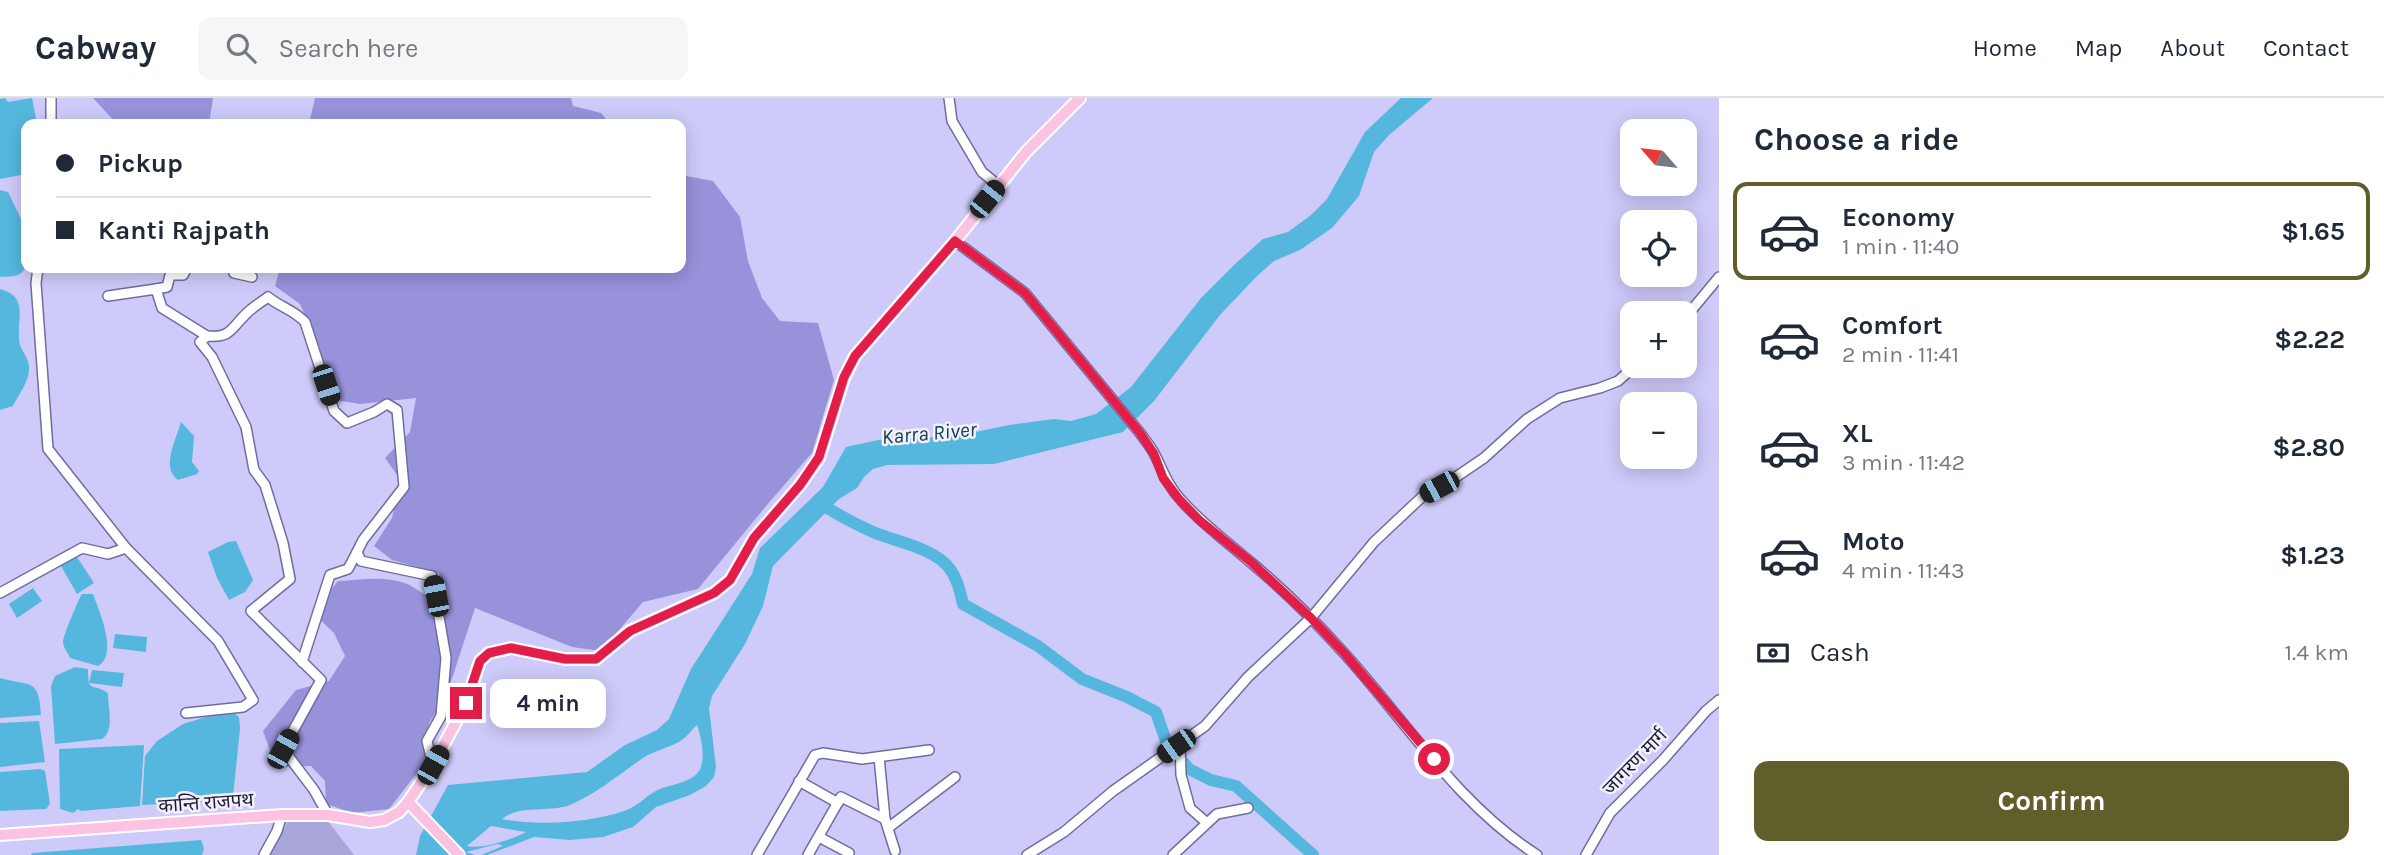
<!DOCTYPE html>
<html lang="en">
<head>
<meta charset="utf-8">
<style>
	:root { --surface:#fff; --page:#f6f6f7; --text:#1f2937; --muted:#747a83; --line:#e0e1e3; --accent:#605e2b }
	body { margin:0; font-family:Karla,"Noto Sans Devanagari",sans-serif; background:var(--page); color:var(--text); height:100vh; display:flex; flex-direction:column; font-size:26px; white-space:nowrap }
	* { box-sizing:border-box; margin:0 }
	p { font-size:23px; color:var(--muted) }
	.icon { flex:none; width:38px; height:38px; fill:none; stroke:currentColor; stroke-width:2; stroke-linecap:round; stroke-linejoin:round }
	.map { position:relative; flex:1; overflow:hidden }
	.drawer { display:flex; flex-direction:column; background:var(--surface); width:665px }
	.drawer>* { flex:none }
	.top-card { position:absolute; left:21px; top:21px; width:665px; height:154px; border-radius:14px; box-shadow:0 4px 18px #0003; display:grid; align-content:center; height:154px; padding:0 35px; background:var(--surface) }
	.needle { width:46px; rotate:298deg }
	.fabs { position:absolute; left:1620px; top:21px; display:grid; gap:14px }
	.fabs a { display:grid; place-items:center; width:77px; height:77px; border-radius:14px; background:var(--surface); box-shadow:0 4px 18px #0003; font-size:35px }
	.end { position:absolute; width:32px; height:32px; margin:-16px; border:9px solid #e11d48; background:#fff; box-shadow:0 0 0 4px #fff }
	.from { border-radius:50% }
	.bubble { position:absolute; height:49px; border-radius:14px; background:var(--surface); box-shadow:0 4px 18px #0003; font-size:23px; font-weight:700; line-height:49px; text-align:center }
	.car { position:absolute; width:21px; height:42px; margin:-21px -10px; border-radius:9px; box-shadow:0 0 5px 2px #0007; background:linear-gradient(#222 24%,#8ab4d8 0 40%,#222 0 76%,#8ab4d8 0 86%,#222 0) }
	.top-card b { display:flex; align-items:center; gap:24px; height:66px; font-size:26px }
	.top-card b+b { border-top:2px solid var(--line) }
	.top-card i { width:18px; height:18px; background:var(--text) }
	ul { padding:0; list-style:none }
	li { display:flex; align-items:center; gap:21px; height:98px; margin:0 14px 10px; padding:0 21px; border:4px solid transparent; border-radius:14px }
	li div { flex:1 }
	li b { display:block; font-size:26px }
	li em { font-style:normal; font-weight:700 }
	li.current { border-color:var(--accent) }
	li>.icon { width:63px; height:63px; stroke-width:1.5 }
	h2 { padding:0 35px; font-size:32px; line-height:84px }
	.pay { display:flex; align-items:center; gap:18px; height:77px; padding:0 35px; font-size:26px }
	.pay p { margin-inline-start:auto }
	.cta { display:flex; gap:14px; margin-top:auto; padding:14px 35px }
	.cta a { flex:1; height:80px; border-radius:14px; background:var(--accent); color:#fff; font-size:28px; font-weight:700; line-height:80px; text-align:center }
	header { display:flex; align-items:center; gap:42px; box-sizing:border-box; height:98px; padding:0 35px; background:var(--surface); border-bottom:2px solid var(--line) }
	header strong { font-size:33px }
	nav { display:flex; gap:38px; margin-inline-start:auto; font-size:24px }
	.search { width:490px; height:63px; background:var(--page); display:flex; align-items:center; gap:18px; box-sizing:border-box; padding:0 24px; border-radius:14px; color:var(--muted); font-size:26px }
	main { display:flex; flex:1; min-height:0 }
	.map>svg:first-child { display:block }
	.green { fill:#a9a6da }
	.forest { fill:#9892db }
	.water { fill:#56b7de; fill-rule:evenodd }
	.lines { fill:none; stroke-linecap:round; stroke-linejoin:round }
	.river { stroke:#56b7de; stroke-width:12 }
	.minor-casing { stroke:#706ca0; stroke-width:12 }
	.major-casing { stroke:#fff; stroke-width:14 }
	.minor { stroke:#fff; stroke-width:9 }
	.major { stroke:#fbc3e1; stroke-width:10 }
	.route { stroke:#e11d48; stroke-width:9 }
	.labels { text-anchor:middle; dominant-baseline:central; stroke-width:5; stroke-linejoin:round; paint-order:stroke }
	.street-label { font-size:19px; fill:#1d1b30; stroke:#f1f0fc }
	.water-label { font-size:21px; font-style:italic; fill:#154051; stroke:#f1f0fc }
</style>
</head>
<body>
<header>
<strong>Cabway</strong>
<div class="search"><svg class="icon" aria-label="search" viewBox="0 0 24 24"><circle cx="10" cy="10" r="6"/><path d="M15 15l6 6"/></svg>Search here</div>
<nav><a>Home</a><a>Map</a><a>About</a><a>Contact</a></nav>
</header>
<main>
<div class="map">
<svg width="1719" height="757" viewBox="0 0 1719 757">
	<rect width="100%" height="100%" fill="#cecbfa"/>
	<polygon class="green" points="327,722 354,757 271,757 288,723"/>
	<g class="forest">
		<polygon points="93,0 213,0 209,26 117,26"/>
		<polygon points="315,0 571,0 573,8 601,15 610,26 309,26"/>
		<path d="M681,77L713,83L740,119L748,163L762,200L780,223L818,225L834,282L812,355L766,408L698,491L643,504L601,553L572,549L475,510L446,599L429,625L427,662L389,711L353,715L326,706L325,683L311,668L276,669L263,633L296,592L329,583L345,558L334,535L313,515L338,483C359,482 382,478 401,484C419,488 422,502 442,499L439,475L392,462L374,448L392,420L400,381L385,360L410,334L416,300L360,306L336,302L322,268L317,244L300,206L275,188L280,170H681Z"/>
	</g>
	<g class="water">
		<polygon points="5,0 8,4 32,0 37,26 26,26 26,76 0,81 0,1"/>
		<path d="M1401,0H1433L1389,37L1374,54L1359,98L1332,130L1300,152L1274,163L1257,178L1220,217L1154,303L1123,334L994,366L887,367L873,371L864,379L857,390L839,401L773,468L763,508L745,546L712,598L709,610L716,669L714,679L706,688L690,697L656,709L633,729L603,739L570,742L534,739L487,757H481L503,748L498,746L466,754L475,757H416L420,738L448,687L587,674L625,647L657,632L669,621L691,571L752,476L760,450L823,389L846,349L878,342L956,338L1009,327L1054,321L1071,323L1096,316L1131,289L1201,200L1235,166L1263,141L1288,134L1311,117L1327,101L1365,34ZM697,627C701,639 705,656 701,669C696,684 673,686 660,691C647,696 638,709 624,713C589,725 538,728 502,721C520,706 550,715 570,707C598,695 618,677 643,660C655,652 670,650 682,642C688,638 692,631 697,627ZM491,728L526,734C514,741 481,752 467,748Z"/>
		<path d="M0,92L8,94L23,125L26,167C22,180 12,178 0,179Z"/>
		<path d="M0,191C31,199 15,223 20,247C23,255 30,262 29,272C29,283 18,298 13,308L0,312Z"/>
		<path d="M181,324L194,338L192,364L199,373L197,376L178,382C160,369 177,340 181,324Z"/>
		<polygon points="236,443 253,482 245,494 229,502 217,480 208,454 228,444"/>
		<polygon points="77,459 94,485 77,496 61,468"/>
		<polygon points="33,490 42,503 17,520 9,506"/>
		<path d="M82,496H93C99,513 119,557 98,568L70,560C68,555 63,549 63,544C62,540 79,500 82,496Z"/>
		<polygon points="115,536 147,539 146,554 113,550"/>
		<path d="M75,569L88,571C88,597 93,584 108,595C108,610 115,633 102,641L55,646L51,588L55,578Z"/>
		<polygon points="92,572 124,575 122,589 89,585"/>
		<path d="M0,580C31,589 39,579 41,617L0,620Z"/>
		<polygon points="234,615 239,619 240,631 233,699 228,702 142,707 145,658 157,643 183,626 206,619"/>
		<polygon points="39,623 45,664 0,669 0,625"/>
		<polygon points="144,647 140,708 81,713 78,711 73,715 60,711 59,651"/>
		<polygon points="40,671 45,673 50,706 46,711 0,713 0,674"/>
		<polygon points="201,742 204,750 202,757 31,757 32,755"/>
	</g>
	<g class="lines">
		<path class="river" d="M821,406C838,417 855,426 873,434C896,444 935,450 950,471C958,482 960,494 963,506L1038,548L1082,581L1127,599L1156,614L1167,646L1189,671L1211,682L1236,688L1313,757"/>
		<g class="minor-casing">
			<g id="minor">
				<polyline points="51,0 51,26"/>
				<polyline points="949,0 952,23 982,74 998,87"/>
				<path d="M955,143L1025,195L1140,335C1145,342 1151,349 1155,357C1163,373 1168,388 1181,402C1201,425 1225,442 1248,462C1282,490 1314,522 1343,554C1406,623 1457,706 1537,757"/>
				<polyline points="38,170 36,185 48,351 126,450 218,543 253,602 243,609 186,615"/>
				<polyline points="233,170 234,175 252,179"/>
				<polyline points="156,191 167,189 170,177 183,177 187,170"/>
				<polyline points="108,198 156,191 162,210 207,238 200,244 212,259 246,329 254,372 265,387 283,445 290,481 251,513 321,582 283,651 314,692 328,717"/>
				<polyline points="1685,220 1719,179"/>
				<path d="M207,238C230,240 230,232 245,217C251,210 260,205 268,199C280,209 294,212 305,224L334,313L347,325L374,314L387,306L397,312L404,389L363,442L357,454L361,463L432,478L446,560L441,618L427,643L433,667"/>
				<polyline points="0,495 82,450 108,456 126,450"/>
				<polyline points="302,564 330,477 348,471 357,454"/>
				<polyline points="1180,646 1181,677 1190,710 1207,725"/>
				<polyline points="879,659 885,721 895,753"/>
				<polyline points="799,683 838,705"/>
				<polyline points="888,730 955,679"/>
				<polyline points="819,739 849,755"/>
				<polyline points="264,757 277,733 282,717"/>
				<polyline points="757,757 815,657 823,655 862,661 929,652"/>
				<polyline points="808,757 841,699 885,721"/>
				<polyline points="1027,757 1064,734 1113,693 1205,628 1248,579 1311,520 1374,444 1424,397 1453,381 1484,360 1527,321 1560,300 1600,290 1618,283 1635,268"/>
				<polyline points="1173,757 1217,716 1248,710"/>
				<polyline points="1586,757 1610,715 1663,662 1706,613 1719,602"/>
			</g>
		</g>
		<g class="major-casing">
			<g id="major">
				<polyline points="408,704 459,757"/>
				<polyline points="0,737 282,717 328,717 370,724 384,722 399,714 408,704 433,667 466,605 480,563 489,555 511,550 565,561 596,561 630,533 714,495 730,482 754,440 800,387 819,360 844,280 855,258 955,143 1026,54 1080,0"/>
			</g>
		</g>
		<use href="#minor" class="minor"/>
		<use href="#major" class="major"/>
	</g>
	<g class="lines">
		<polyline class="route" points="466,605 480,563 489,555 511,550 565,561 596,561 630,533 714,495 730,482 754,440 800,387 819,359 844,279 855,258 955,143 1025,195 1140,335 1154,356 1163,380 1178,400 1199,422 1251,464 1311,520 1345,556 1434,661"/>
	</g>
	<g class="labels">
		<g class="street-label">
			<text transform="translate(1635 664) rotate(-46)">जागरण मार्ग</text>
			<text transform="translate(206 705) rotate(-4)">कान्ति राजपथ</text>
		</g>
		<g class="water-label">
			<text transform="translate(929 335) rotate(-5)">Karra River</text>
		</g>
	</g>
</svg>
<div class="fabs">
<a><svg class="needle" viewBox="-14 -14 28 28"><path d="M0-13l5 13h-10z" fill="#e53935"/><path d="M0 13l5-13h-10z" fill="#747a83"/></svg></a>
<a><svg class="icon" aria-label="locate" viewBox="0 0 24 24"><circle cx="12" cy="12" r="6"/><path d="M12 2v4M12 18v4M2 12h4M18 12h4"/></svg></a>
<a>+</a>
<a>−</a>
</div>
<i class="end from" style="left:1434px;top:661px"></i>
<i class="end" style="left:466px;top:605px"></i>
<div class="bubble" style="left:490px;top:581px;width:116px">4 min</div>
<i class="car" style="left:987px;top:101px;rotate:39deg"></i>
<i class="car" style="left:326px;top:287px;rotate:162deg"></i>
<i class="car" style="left:1439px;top:389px;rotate:242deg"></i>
<i class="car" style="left:436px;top:498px;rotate:349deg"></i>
<i class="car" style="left:1176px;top:648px;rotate:235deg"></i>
<i class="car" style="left:283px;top:651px;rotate:29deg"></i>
<i class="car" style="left:433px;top:667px;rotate:29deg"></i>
<div class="top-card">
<b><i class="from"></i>Pickup</b>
<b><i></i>Kanti Rajpath</b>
</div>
</div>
<section class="drawer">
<h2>Choose a ride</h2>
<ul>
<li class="current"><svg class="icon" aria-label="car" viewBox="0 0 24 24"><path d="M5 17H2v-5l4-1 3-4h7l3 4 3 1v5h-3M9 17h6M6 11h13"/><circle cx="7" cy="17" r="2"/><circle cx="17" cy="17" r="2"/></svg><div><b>Economy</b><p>1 min · 11:40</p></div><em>$1.65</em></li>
<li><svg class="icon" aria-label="car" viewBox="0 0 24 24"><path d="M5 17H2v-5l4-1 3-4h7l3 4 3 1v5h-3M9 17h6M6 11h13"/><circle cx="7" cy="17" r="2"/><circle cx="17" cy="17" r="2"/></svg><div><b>Comfort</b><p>2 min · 11:41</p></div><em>$2.22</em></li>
<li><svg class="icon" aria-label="car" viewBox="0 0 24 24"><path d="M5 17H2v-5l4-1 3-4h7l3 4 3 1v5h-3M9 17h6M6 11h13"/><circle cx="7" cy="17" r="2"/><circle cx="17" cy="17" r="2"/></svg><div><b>XL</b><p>3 min · 11:42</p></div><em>$2.80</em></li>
<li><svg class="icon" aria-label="car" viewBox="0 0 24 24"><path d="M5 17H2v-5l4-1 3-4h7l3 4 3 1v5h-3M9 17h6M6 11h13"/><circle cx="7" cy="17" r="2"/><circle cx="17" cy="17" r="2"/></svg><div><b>Moto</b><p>4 min · 11:43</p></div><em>$1.23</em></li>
</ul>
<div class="pay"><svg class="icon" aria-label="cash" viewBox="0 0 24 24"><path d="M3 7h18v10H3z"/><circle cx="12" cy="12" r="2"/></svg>Cash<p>1.4 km</p></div>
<div class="cta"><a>Confirm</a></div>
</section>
</main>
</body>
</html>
